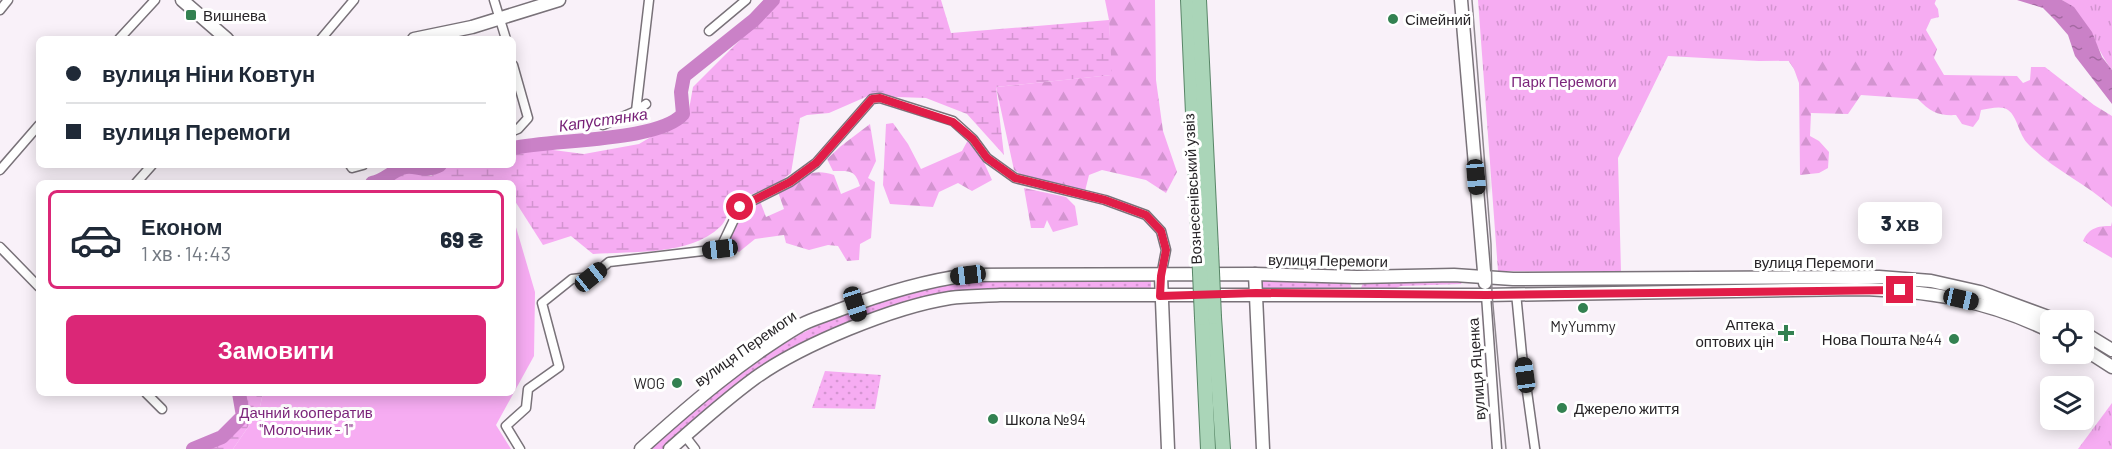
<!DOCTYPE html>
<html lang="uk">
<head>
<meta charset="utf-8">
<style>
	:root { --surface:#fff; --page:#f6f6f7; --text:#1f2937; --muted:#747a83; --line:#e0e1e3; --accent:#db2777 }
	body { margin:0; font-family:Barlow,sans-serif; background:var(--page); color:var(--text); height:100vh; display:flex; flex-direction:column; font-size:22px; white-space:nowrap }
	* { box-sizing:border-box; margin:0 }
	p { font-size:20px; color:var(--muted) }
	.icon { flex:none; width:33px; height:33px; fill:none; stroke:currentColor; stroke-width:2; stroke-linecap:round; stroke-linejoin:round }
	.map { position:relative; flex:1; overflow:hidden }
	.sheet { position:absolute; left:36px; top:180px; width:480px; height:216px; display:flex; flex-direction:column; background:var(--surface); border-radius:9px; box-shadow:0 3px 15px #0003 }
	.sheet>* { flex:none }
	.banner { position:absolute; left:36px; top:36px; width:480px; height:132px; border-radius:9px; box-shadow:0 3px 15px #0003; display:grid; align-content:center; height:132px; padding:0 30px; background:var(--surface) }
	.fabs { position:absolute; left:2040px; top:310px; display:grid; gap:12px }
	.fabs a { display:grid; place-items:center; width:54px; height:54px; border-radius:9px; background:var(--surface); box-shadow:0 3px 15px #0003; font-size:30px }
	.end { position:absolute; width:27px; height:27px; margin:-14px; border:8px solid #e11d48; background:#fff; box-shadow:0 0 0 3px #fff }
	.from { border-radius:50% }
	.bubble { position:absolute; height:42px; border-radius:9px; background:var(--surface); box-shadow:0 3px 15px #0003; font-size:20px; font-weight:800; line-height:42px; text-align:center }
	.car { position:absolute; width:18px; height:36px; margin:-18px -9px; border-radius:8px; box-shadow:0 0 4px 2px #0007; background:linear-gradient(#222 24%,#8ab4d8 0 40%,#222 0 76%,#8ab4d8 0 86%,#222 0) }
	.banner b { display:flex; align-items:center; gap:21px; height:57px; font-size:22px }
	.banner b+b { border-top:2px solid var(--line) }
	.banner i { width:15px; height:15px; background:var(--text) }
	ul { padding:10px 0 0; list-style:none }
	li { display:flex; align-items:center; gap:18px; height:99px; margin:0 12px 9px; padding:0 18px; border:3px solid var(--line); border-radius:9px }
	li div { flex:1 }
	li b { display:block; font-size:22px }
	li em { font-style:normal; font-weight:800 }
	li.active { border-color:var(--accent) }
	li>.icon { width:54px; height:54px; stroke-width:1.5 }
	.action { display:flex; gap:12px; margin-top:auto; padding:12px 30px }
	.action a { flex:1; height:69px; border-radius:9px; background:var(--accent); color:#fff; font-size:24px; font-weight:800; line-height:69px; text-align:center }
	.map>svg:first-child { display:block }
	.grass { fill:url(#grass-dots) }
	.forest { fill:url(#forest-firs) }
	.wetland { fill:url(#wetland-marsh) }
	.park { fill:url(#park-tufts) }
	.garden { fill:#f6acf2 }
	.water { fill:url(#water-ripples) }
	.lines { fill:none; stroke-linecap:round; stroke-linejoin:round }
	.river { stroke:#ca81c7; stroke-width:14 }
	.street-casing { stroke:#797279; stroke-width:11 }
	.secondary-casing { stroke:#797279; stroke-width:15 }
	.primary-casing { stroke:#588567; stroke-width:16 }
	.street { stroke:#fff; stroke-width:8 }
	.secondary { stroke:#fff; stroke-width:12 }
	.primary { stroke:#aad5b8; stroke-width:14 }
	.tram { stroke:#8e888e; stroke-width:1.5 }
	.primary-bridge-casing { stroke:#588567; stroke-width:16; stroke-linecap:butt }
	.primary-bridge { stroke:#aad5b8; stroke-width:14 }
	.route { stroke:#e11d48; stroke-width:8 }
	.poi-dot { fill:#338151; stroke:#fff; stroke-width:2 }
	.labels { text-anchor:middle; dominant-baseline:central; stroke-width:6; stroke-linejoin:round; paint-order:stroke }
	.poi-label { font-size:15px; fill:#272427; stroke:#fff; text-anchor:start }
	.park-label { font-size:15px; fill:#7c257b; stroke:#fff }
	.street-label { font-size:15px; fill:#272427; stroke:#fff }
	.water-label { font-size:16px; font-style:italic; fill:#761f76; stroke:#fff }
</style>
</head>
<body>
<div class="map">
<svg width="2112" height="449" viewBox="0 0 2112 449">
	<defs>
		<pattern id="grass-dots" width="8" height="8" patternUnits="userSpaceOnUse" patternTransform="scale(1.5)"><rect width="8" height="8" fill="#f6acf2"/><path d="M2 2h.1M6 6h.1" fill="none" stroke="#d394d0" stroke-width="1.8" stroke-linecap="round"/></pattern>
		<pattern id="forest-firs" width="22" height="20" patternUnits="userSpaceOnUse" patternTransform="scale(1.5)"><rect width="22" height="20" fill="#f6acf2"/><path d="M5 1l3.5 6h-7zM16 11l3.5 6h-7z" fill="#d394d0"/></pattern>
		<pattern id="wetland-marsh" width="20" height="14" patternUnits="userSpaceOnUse" patternTransform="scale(1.5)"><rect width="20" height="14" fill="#f6acf2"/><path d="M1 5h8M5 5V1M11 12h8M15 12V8" fill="none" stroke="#d394d0"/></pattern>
		<pattern id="park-tufts" width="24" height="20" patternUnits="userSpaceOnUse" patternTransform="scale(1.5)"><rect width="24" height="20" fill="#f6acf2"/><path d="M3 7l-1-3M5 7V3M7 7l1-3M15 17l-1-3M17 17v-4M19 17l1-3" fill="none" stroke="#d394d0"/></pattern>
		<pattern id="water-ripples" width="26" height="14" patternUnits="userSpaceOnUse" patternTransform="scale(1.5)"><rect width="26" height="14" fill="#ca81c7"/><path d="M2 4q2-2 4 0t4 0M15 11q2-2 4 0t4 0" fill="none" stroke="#a469a2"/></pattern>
	</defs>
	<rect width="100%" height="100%" fill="#f9f1f9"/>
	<g class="grass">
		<path d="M985,279L1151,280V290L1039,289L868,315L864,311L866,306C905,293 944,283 985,279Z"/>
		<polygon points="1266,279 1349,281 1352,289 1348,291 1261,289 1261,281"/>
		<polygon points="1463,281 1461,284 1401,286 1386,292 1363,291 1361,288 1363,283 1367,282"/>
		<path d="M848,312L851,313L854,317L851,320L779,356L697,419L662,449H648C709,395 771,342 848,312Z"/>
		<polygon points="825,371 881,375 875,409 812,408"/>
	</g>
	<g class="forest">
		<polygon points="1105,0 1155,0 1156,80 1163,131 1177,172 1166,193 1146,180 1102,170 1089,175 1085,191 1022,175 1014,170 996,87 1111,75 1109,20"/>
		<path d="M1932,0L1938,9L1939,17L1931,19L1926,30L1937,49L1934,58L1944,75L2017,76L2023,83L2030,80L2031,67H2045L2094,105L2112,116V207C2087,184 2054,170 2029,145C2018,134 2018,117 2008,110C2001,105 1989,109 1981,110L1979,119L1973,127L1962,124L1956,115C1939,116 1930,112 1918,99L1861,95L1848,114L1811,113L1810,136L1819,141L1829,152L1828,168L1819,173L1800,175L1799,83L1794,69L1780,48Z"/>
		<polygon points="893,123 908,144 921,169 962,151 968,140 977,147 992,180 972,191 958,183 939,192 933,207 890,204 883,185 886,124"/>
		<path d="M870,124L876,161L868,178L875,182L871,238L860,244L859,260L847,261L838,246L828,245L809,250L786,243L784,235L755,239L739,252L722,246L735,230L743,211L760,201L766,217L784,209L778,192C797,180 810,166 834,175L841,194L860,186C855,169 849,171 833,171L827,159L841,146Z"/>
		<polygon points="1024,188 1066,197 1075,206 1078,225 1053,232 1047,220 1044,228 1031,228"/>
		<path d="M2112,222V258L2083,241C2089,228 2097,226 2111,226Z"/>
	</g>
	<g class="wetland">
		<path d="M780,0H941L951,33L1109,20L1112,75L996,87L1004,155L967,114L926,98L868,96L829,113L807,115L800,118L791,173L777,184L733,202C729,209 726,222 720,227C690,256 632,251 593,254L571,236L543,245L513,198V183H387L407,171L431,176L451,165H513V152L530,147L584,154L639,144L688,115L693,87Z"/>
		<polygon points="244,393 263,393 259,411 233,449 206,449 224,441 248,420"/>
	</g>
	<g class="park">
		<polygon points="1478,0 1936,0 1912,60 1759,61 1668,56 1618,158 1621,272 1498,271"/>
		<path d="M2062,0H2112V70C2094,47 2089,16 2062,0Z"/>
		<polygon points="2112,403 2112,449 2078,449"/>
	</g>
	<polygon class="garden" points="513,217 535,292 534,356 496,425 511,449 233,449 259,411 263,393 513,393"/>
	<polygon class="water" points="2017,0 2062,0 2074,7 2092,32 2102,57 2112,70 2112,104 2075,56 2068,35 2055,20 2043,8"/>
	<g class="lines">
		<g class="river">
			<path d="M513,148C552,139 659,142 683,114L681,92L684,76L754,20L773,0"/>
			<path d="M372,183C384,181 391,172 402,168C414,163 423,174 440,165"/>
			<polyline points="193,449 222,437 243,416 239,393"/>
		</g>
		<g class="street-casing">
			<g id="street">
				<polyline points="494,0 506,39"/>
				<polyline points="0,10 8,0"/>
				<polyline points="709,31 746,0"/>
				<polyline points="119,39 155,0"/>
				<polyline points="321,39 354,0"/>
				<polyline points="513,65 528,118 518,129 513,131"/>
				<polyline points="636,111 649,0"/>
				<polyline points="603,125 636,111 646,104"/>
				<polyline points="350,165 352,168 363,165"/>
				<polyline points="0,170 39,125"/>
				<polyline points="136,183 152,165"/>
				<polyline points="0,247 39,287"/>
				<polyline points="1516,293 1522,355 1535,449"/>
				<polyline points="1486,295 1497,449"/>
				<polyline points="146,393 162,409"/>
				<polyline points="685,436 695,449"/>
				<polyline points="520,449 506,426 526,408 528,389 559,367 542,303 572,279 591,277 609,262 720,249 740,207 790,182 816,163 872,99 880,98 953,121 973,139 987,158 1015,178 1105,200 1146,215 1161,231 1166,250 1161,276"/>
			</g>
		</g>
		<g class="secondary-casing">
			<g id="secondary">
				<polyline points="182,0 227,39"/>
				<polyline points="1461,0 1485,283"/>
				<polyline points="414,39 472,27 559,0"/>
				<polyline points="1255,274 1263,449"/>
				<polyline points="1161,276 1168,449"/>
				<polyline points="2084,333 2112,350"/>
				<polyline points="2084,349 2112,367"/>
				<path d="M641,449C690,405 743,359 801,325C812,319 827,315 839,310C881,294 924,281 968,275L1255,274L1357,277L1454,275L1513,279L1879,277L1931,281L1980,292L2059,321"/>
				<path d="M670,449C697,425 725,400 755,378C801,345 893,307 950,298C966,296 984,296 1000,295H1486L1856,289C1926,290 1987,300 2050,331"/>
			</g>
		</g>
		<g class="primary-casing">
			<g id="primary">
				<polyline points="1188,0 1199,250"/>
				<polyline points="1199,0 1211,249"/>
				<polyline points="1214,317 1223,449"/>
				<polyline points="1202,318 1208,449"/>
			</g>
		</g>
		<use href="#street" class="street"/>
		<use href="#secondary" class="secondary"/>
		<use href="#primary" class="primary"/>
		<polyline class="tram" points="1472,0 1491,244 1492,294 1506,449"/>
		<g class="primary-bridge-casing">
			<g id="primary-bridge">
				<polyline points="1211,249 1214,317"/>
				<polyline points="1199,250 1202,318"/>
			</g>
		</g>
		<use href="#primary-bridge" class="primary-bridge"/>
	</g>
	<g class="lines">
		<polyline class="route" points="740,207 790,182 816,163 872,99 880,98 953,122 973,139 987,158 1015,178 1105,200 1146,215 1161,231 1166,250 1161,276 1160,296 1256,293 1486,295 1900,290"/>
	</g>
	<g class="poi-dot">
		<rect x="185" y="9" width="12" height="12" rx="3"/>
		<circle cx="1393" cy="19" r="6"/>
		<circle cx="1583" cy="308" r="6"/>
		<path d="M1783 324h6v6h6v6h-6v6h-6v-6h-6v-6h6z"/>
		<circle cx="1954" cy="339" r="6"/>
		<circle cx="677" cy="383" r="6"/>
		<circle cx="1562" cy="408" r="6"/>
		<circle cx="993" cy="419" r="6"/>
	</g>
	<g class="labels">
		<g class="poi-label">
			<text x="203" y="15">Вишнева</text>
			<text x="1405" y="19">Сімейний</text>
			<text x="1774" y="324" text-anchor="end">Аптека<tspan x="1774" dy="17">оптових цін</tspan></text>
			<text x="1583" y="326" text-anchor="middle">MyYummy</text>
			<text x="1942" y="339" text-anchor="end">Нова Пошта №44</text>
			<text x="665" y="383" text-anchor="end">WOG</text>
			<text x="1574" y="408">Джерело життя</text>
			<text x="1005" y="419">Школа №94</text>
		</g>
		<g class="park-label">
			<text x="1564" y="81">Парк Перемоги</text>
			<text x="306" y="412">Дачний кооператив<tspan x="306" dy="17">"Молочник - 1"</tspan></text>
		</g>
		<g class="street-label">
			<text transform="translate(1192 189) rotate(-93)">Вознесенівський узвіз</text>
			<text transform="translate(1328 260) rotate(1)">вулиця Перемоги</text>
			<text x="1814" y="262">вулиця Перемоги</text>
			<text transform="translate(745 348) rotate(-35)">вулиця Перемоги</text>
			<text transform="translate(1476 369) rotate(-94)">вулиця Яценка</text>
		</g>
		<g class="water-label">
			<text transform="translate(603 119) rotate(-8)">Капустянка</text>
		</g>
	</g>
</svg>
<div class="fabs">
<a><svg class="icon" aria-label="locate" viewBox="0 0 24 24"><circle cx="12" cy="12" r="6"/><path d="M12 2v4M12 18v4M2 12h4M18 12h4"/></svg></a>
<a><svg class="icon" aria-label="layers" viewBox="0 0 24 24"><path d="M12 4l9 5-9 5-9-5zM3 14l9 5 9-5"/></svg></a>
</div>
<i class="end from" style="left:740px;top:207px"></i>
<i class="end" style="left:1900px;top:290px"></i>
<div class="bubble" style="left:1858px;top:202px;width:84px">3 хв</div>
<i class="car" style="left:1476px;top:177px;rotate:175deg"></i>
<i class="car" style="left:720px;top:249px;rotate:263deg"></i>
<i class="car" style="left:968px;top:275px;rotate:263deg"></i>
<i class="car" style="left:591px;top:277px;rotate:51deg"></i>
<i class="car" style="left:1961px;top:299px;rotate:103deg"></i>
<i class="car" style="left:855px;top:304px;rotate:162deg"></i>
<i class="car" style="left:1525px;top:375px;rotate:352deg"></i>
<div class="banner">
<b><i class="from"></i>вулиця Ніни Ковтун</b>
<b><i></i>вулиця Перемоги</b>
</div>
<section class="sheet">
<ul>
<li class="active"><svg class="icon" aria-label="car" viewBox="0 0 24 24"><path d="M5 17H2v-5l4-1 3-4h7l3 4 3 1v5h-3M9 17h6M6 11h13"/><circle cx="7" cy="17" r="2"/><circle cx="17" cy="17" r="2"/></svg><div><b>Економ</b><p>1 хв · 14:43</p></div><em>69 ₴</em></li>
</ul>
<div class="action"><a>Замовити</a></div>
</section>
</div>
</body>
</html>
